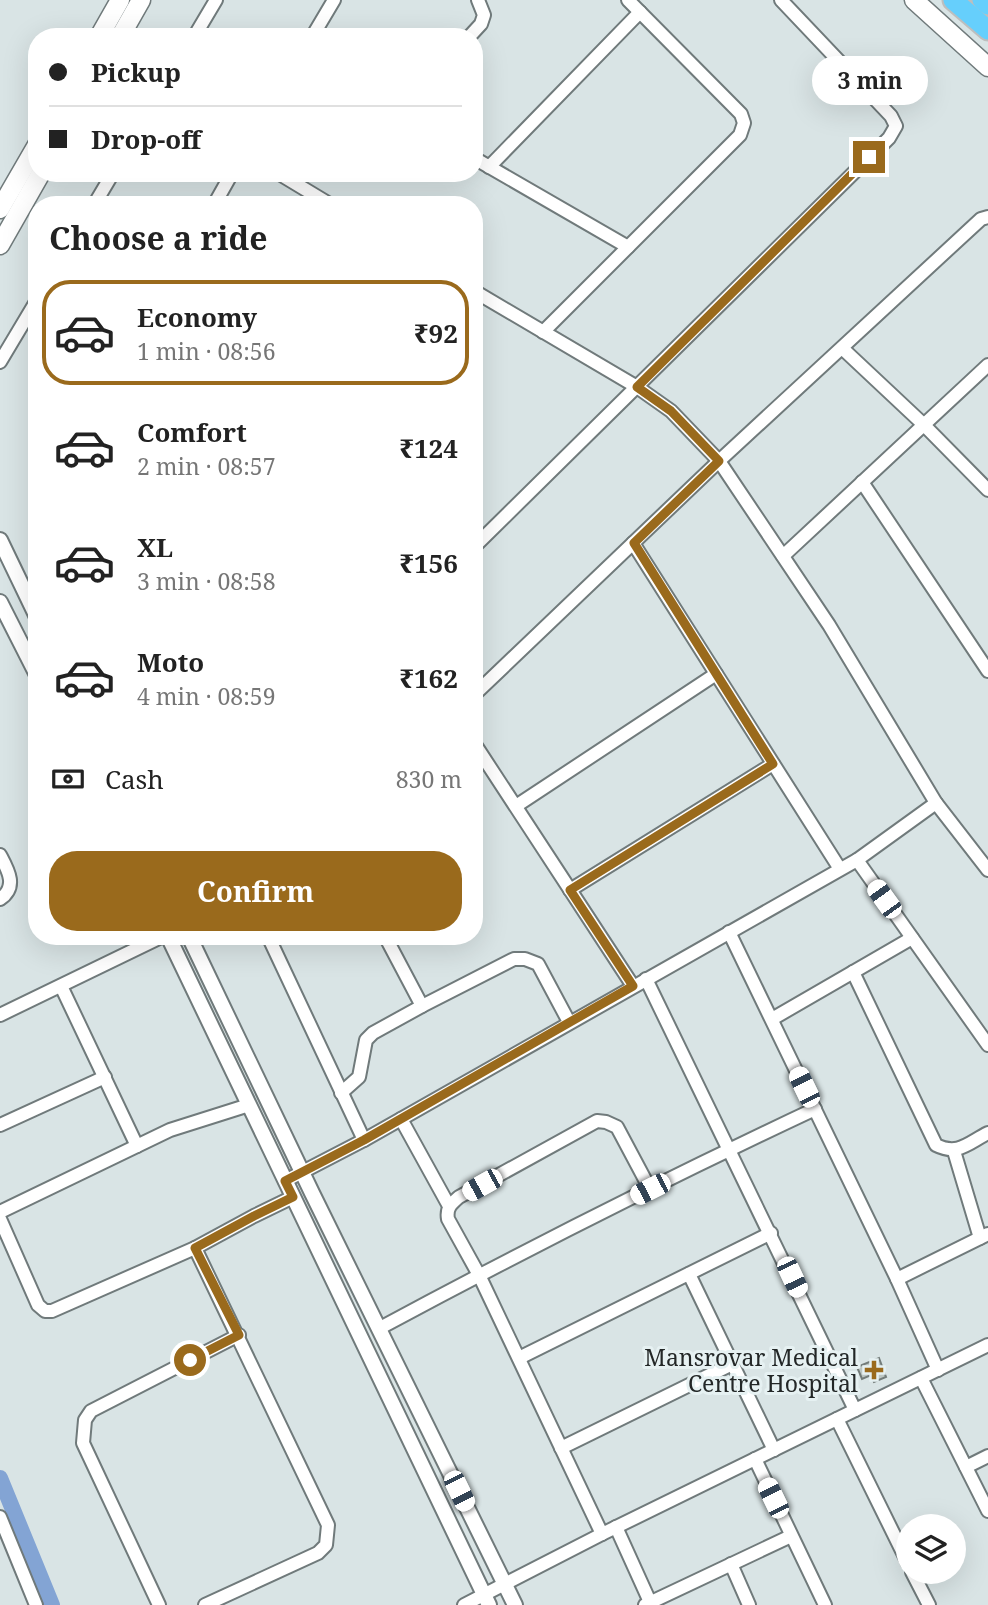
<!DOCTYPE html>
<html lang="en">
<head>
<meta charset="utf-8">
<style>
	:root { --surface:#fff; --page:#f6f6f6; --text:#222; --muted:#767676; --line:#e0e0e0; --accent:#9a6a1c }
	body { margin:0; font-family:"Noto Serif",serif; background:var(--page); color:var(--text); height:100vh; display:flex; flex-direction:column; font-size:26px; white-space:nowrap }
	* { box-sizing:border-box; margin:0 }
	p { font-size:23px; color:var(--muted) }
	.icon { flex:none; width:38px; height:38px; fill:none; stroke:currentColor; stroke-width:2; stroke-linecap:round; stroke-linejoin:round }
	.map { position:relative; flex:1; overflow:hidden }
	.details { position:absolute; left:28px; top:196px; width:455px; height:749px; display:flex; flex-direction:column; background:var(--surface); border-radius:28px; box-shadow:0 7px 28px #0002 }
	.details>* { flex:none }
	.banner { position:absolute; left:28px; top:28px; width:455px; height:154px; border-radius:28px; box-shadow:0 7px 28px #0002; display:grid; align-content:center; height:154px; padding:0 21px; background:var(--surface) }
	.tools { position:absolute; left:896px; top:1514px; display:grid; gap:14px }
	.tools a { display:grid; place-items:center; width:70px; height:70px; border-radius:50%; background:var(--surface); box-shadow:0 7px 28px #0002; font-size:35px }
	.end { position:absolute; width:32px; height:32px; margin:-16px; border:9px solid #9a6a1c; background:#fff; box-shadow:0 0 0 4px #fff }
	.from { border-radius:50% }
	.bubble { position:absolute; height:49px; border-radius:24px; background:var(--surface); box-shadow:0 7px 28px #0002; font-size:23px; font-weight:700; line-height:49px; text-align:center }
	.car { position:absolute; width:21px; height:42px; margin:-21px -10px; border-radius:9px; box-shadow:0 0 5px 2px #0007; background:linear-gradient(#fff 24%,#345 0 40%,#fff 0 76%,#345 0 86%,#fff 0) }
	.banner b { display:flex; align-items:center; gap:24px; height:66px; font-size:26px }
	.banner b+b { border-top:2px solid var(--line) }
	.banner i { width:18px; height:18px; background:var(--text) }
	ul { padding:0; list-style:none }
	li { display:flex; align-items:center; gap:21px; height:105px; margin:0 14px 10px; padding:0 7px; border:4px solid transparent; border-radius:28px }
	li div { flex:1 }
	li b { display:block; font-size:26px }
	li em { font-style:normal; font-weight:700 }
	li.on { border-color:var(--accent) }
	li>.icon { width:63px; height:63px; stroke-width:1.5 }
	h2 { padding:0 21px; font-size:32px; line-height:84px }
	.pay { display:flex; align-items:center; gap:18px; height:77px; padding:0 21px; font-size:26px }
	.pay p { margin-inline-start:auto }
	.action { display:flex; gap:14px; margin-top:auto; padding:14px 21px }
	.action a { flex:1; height:80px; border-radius:28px; background:var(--accent); color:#fff; font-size:28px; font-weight:700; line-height:80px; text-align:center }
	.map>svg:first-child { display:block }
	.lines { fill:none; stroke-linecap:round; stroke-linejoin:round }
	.canal { stroke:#83a4d4; stroke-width:16 }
	.building { fill:#bcc6c3; stroke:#737c7a; stroke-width:2 }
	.minor-casing { stroke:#707a7b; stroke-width:16 }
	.tertiary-casing { stroke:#707a7b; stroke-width:18 }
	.secondary-casing { stroke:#707a7b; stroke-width:21 }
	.trunk-casing { stroke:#bdbebe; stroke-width:23 }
	.minor { stroke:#fff; stroke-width:12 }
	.tertiary { stroke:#fff; stroke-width:14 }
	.secondary { stroke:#fff; stroke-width:18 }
	.trunk { stroke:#66cffc; stroke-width:19 }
	.route { stroke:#9a6a1c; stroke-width:9 }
	.poi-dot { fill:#9a6a1c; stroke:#e6f1f2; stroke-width:2.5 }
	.labels { text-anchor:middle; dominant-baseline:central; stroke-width:6; stroke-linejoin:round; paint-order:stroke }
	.poi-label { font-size:23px; fill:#232727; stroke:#e6f1f2; text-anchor:end }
</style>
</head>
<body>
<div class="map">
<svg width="988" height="1605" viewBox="0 0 988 1605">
	<rect width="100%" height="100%" fill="#d9e4e5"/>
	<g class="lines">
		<polyline class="canal" points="0,1478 52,1605"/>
	</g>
	<polygon class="building" points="879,1358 886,1377 874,1382 871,1375 862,1379 857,1367"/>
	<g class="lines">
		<g class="minor-casing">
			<g id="minor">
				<polyline points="194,37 216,0"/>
				<polyline points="312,37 334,0"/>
				<polyline points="469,37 481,24 484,15 478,0"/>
				<polyline points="474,158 628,247"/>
				<polyline points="489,167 640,12"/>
				<polyline points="278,173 331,205"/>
				<polyline points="94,205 113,173"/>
				<polyline points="214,205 232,173"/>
				<polyline points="474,291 637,387 671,411 719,461 829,625 936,803 988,870"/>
				<polyline points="543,332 740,135 744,123 741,114 628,0"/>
				<polyline points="842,348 923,424 988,490"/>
				<polyline points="0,362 37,300"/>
				<polyline points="862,482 988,671"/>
				<polyline points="633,543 840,869"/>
				<polyline points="474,547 889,138 896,126 891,116 781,0"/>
				<polyline points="783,556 988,365"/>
				<polyline points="474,695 719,461 981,219 988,217"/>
				<polyline points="474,743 633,986"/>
				<polyline points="516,806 716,674"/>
				<path d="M0,855C8,870 18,887 0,899"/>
				<polyline points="857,860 988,1045"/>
				<polyline points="570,890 773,764"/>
				<polyline points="729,932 897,1279 938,1370"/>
				<polyline points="268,936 364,1140"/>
				<path d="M853,972L936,1145C958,1156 968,1143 988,1133"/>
				<polyline points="646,979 855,1410"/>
				<polyline points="61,986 137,1146"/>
				<polyline points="422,1006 514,959 525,959 538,964 569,1022"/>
				<polyline points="0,1015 163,936"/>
				<polyline points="772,1019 912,938"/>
				<polyline points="341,1093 359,1077 366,1040 373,1033 422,1006 385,936"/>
				<polyline points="401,1119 449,1206"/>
				<polyline points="0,1125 105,1077"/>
				<polyline points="954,1151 980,1238"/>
				<polyline points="285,1181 364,1140 857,860 936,803"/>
				<polyline points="0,1212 170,1130 249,1105"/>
				<polyline points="0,1219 38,1305 45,1311 52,1311 195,1248 254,1216 293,1197"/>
				<polyline points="195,1248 328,1525 326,1545 318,1553 205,1605"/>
				<polyline points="689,1274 774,1450"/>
				<polyline points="897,1279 988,1234"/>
				<path d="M380,1328C523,1251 668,1178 815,1109"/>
				<polyline points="519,1358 771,1233"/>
				<polyline points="921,1378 988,1511"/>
				<polyline points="837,1419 908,1563"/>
				<polyline points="561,1448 732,1364"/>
				<polyline points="755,1459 825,1605"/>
				<polyline points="966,1467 988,1456"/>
				<polyline points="0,1517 36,1605"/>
				<polyline points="616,1527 650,1602"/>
				<path d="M602,1534L479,1275L448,1219C446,1208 451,1204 459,1197L597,1121L606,1122L617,1127L650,1189"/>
				<polyline points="731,1564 749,1605"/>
				<polyline points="912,1572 929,1605"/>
				<polyline points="159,1605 83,1443 85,1420 91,1411 239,1335"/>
				<polyline points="464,1605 602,1534 988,1345"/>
				<polyline points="645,1605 791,1536"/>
			</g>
		</g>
		<g class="tertiary-casing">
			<g id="tertiary">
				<polyline points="0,540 37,617"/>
				<polyline points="0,602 37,675"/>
				<polyline points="168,936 489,1605"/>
				<polyline points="189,936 312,1193 515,1605"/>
			</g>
		</g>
		<g class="secondary-casing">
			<g id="secondary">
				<polyline points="914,0 988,67"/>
				<polyline points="99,37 120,0"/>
				<polyline points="120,37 141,0"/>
				<polyline points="0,209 37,145"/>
				<polyline points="0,245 41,173"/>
			</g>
		</g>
		<g class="trunk-casing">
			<g id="trunk">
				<polyline points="953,0 988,30"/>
				<polyline points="982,0 988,5"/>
			</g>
		</g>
		<use href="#minor" class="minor"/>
		<use href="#tertiary" class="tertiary"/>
		<use href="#secondary" class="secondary"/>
		<use href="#trunk" class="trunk"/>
	</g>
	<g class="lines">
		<polyline class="route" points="190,1360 239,1335 195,1248 254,1216 293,1197 285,1181 364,1140 633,986 570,890 773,764 634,543 719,461 671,411 637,387 869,157"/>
	</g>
	<path class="poi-dot" d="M870.5 1359.5h7v7h7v7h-7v7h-7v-7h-7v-7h7z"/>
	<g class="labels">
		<g class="poi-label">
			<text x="858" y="1357">Mansrovar Medical<tspan x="858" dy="26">Centre Hospital</tspan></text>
		</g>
	</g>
</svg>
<div class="tools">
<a><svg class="icon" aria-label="layers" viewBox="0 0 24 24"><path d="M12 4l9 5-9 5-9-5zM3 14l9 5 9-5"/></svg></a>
</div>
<i class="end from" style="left:190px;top:1360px"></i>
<i class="end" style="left:869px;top:157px"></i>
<div class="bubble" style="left:812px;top:56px;width:116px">3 min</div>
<i class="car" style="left:884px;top:899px;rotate:324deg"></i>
<i class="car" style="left:804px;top:1087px;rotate:334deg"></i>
<i class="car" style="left:482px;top:1185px;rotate:241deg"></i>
<i class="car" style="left:650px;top:1189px;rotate:243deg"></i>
<i class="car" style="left:792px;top:1277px;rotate:155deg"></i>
<i class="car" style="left:459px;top:1491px;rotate:154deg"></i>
<i class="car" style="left:773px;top:1498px;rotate:334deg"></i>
<div class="banner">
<b><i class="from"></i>Pickup</b>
<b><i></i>Drop-off</b>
</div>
<section class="details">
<h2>Choose a ride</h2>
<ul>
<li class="on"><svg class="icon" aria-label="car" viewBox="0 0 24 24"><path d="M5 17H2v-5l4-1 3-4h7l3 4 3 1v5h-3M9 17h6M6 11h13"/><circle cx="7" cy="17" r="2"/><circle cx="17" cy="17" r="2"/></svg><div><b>Economy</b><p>1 min · 08:56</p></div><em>₹92</em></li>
<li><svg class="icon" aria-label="car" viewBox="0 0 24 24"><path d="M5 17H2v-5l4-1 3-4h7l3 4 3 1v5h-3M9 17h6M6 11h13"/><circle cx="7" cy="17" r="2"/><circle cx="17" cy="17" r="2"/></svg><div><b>Comfort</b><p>2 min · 08:57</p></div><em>₹124</em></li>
<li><svg class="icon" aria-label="car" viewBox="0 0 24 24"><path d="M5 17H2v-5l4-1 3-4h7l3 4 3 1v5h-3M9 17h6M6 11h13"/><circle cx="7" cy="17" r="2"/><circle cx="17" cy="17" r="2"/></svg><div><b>XL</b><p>3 min · 08:58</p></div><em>₹156</em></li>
<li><svg class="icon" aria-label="car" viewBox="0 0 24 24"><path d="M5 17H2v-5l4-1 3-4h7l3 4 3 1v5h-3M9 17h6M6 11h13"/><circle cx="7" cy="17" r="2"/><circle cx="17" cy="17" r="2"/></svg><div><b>Moto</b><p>4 min · 08:59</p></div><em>₹162</em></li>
</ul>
<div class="pay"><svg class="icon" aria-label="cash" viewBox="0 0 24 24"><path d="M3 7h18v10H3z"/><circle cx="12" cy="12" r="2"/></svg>Cash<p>830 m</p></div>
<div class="action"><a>Confirm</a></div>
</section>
</div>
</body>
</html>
